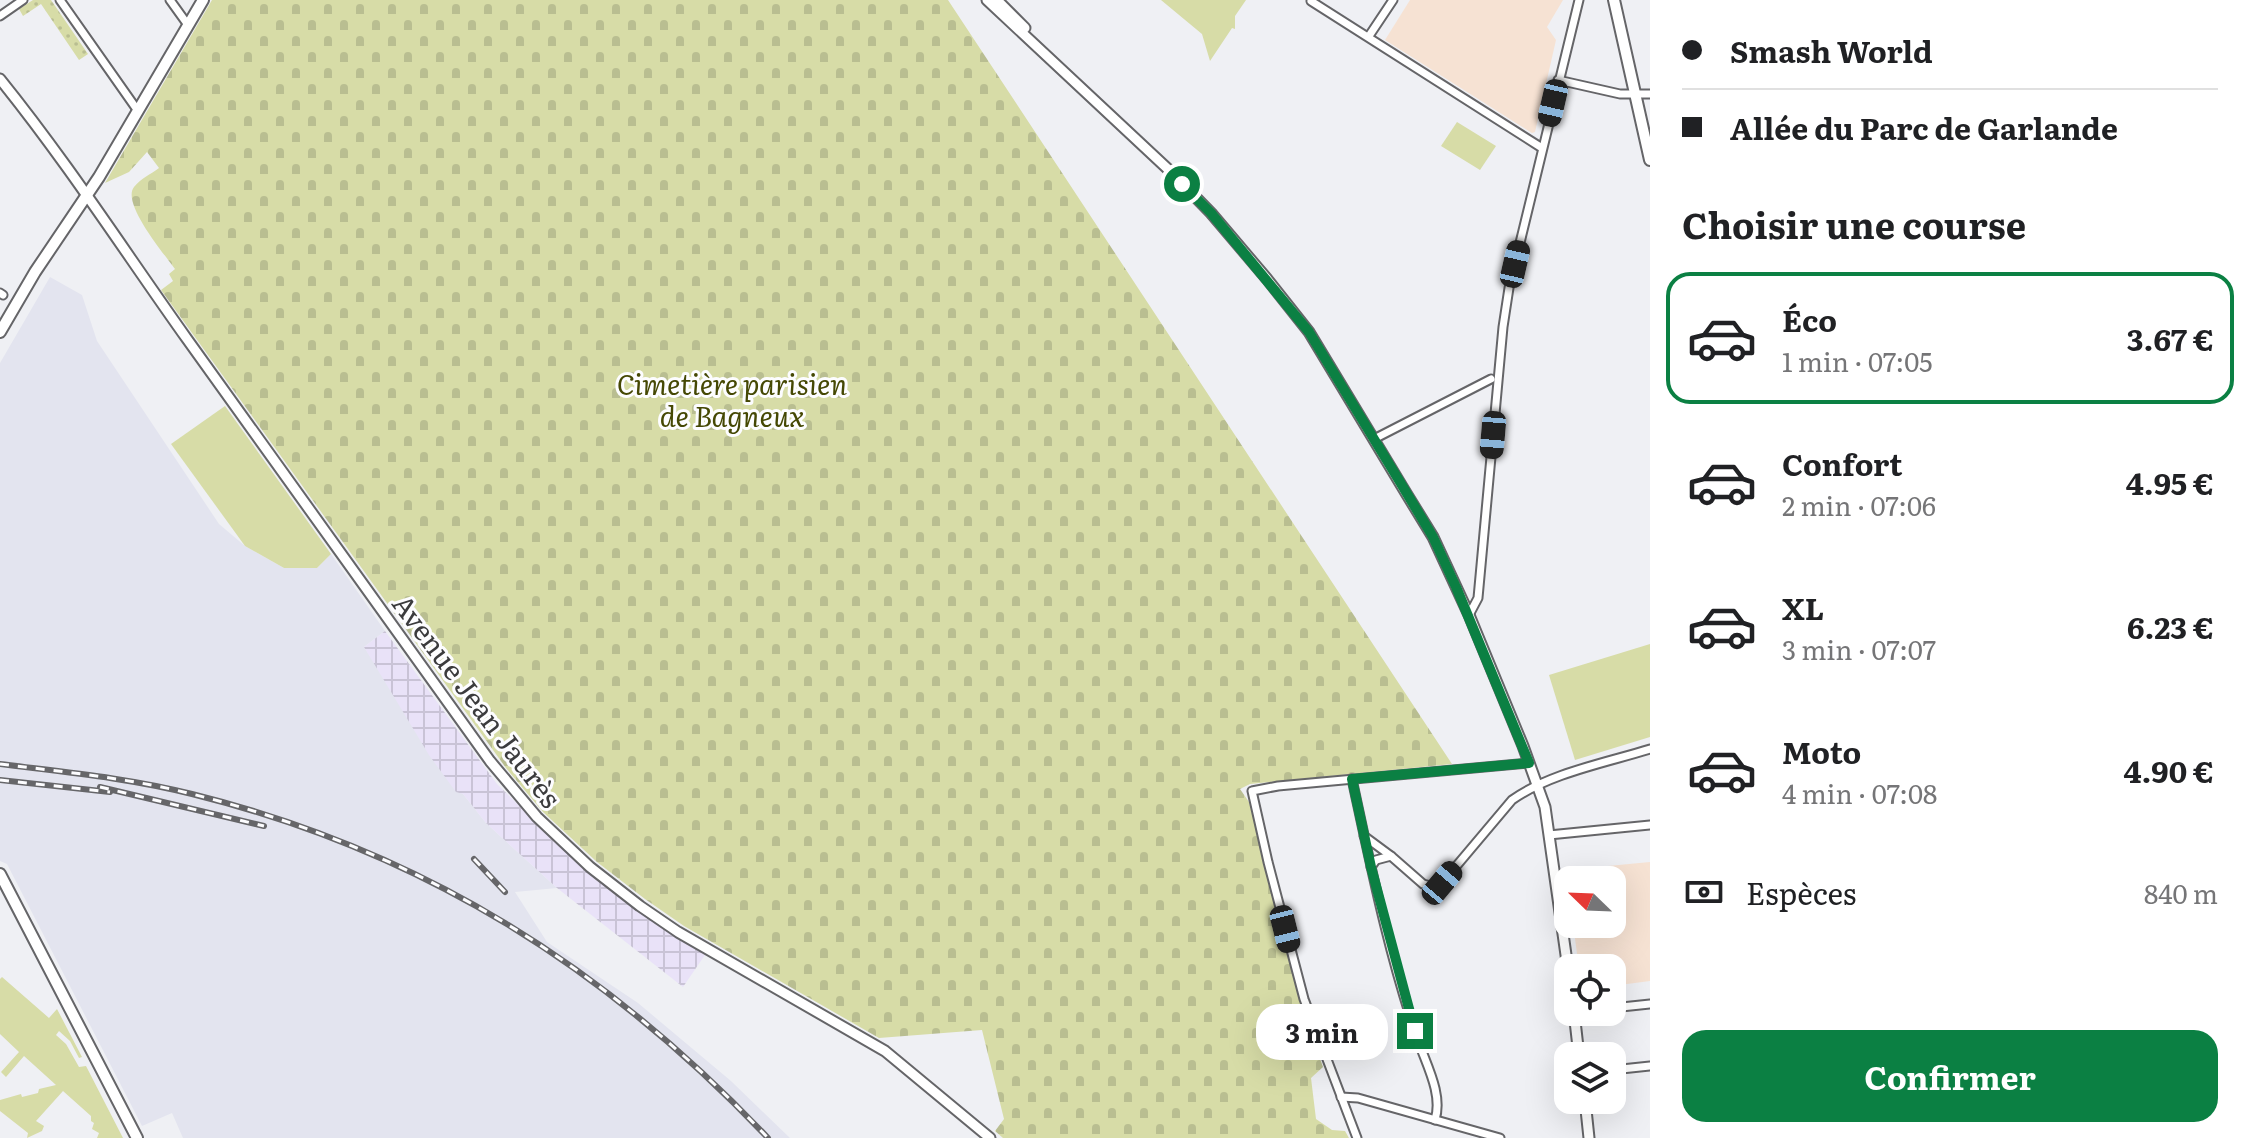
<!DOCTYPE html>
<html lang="fr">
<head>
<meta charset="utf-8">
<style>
	:root { --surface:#fff; --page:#f2f2f2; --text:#202124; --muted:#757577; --line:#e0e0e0; --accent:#0b8043 }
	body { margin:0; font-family:Literata,serif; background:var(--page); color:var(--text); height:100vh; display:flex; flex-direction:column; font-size:30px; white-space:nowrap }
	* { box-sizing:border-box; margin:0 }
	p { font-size:26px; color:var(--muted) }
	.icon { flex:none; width:44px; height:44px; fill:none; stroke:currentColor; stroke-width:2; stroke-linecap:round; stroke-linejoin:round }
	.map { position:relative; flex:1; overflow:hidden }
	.sheet { display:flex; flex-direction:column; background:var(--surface); width:600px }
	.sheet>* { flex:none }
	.guide { display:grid; align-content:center; height:176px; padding:0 32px; background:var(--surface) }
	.needle { width:52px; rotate:293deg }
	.fabs { position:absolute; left:1554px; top:866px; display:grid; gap:16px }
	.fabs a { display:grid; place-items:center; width:72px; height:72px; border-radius:16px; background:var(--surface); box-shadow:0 8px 32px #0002; font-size:40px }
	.end { position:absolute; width:36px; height:36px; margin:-18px; border:10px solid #0b8043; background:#fff; box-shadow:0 0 0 4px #fff }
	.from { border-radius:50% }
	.bubble { position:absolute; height:56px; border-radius:24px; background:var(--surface); box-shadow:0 8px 32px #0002; font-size:26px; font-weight:700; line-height:56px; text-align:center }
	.car { position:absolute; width:24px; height:48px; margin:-24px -12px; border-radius:10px; box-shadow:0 0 6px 2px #0007; background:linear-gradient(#222 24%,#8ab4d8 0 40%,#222 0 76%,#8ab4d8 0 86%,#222 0) }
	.guide b { display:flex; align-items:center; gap:28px; height:76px; font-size:30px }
	.guide b+b { border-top:2px solid var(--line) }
	.guide i { width:20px; height:20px; background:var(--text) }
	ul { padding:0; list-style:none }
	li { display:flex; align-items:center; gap:24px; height:132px; margin:0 16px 12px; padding:0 16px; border:4px solid transparent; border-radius:24px }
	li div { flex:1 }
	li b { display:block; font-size:30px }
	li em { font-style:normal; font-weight:700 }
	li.current { border-color:var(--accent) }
	li>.icon { width:72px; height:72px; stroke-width:1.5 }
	h2 { padding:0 32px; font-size:36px; line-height:96px }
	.pay { display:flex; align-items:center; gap:20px; height:88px; padding:0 32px; font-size:30px }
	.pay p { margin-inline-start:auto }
	.cta { display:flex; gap:16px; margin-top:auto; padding:16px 32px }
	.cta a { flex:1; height:92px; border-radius:24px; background:var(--accent); color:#fff; font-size:32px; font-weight:700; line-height:92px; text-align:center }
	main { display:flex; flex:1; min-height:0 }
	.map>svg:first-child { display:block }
	.built { fill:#e3e4ef }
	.industrial { fill:url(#industrial-grid) }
	.education { fill:#f6e2d3 }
	.grass { fill:url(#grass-dots) }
	.cemetery { fill:url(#cemetery-stones) }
	.park { fill:#d7dca7 }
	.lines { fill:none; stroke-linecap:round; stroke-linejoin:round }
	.minor-casing { stroke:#656568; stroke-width:11 }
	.tertiary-casing { stroke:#656568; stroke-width:13 }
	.secondary-casing { stroke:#656568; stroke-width:14 }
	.minor { stroke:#fff; stroke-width:7 }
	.tertiary { stroke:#fff; stroke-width:9 }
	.secondary { stroke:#fff; stroke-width:10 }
	.rail-casing { stroke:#666669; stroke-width:6 }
	.rail { stroke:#fdfdff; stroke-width:3; stroke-dasharray:9; stroke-linecap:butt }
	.route { stroke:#0b8043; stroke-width:10 }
	.labels { text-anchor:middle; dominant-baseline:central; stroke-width:6; stroke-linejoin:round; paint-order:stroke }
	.park-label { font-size:28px; font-style:italic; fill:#454804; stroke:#fdfdff }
	.street-label { font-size:28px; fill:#3b3b3d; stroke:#fdfdff }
</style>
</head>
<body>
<main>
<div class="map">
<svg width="1650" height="1138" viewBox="0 0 1650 1138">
	<defs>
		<pattern id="industrial-grid" width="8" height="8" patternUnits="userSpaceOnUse" patternTransform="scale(2)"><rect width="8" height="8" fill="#e9e2f8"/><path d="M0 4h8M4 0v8" fill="none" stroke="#c9c3d6"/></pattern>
		<pattern id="grass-dots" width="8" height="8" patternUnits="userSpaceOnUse" patternTransform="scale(2)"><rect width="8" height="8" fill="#d7dca7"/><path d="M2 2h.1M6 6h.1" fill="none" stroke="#b9be91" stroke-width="1.8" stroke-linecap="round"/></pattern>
		<pattern id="cemetery-stones" width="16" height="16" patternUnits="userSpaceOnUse" patternTransform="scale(2)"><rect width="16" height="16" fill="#d7dca7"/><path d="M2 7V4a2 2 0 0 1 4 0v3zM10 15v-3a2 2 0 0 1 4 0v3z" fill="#b9be91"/></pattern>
	</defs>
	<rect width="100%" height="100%" fill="#eff0f4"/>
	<polygon class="built" points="50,277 82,295 97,341 219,524 245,546 284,568 317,568 331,554 385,631 364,647 463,794 486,823 557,888 515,892 547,942 638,1003 731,1081 790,1138 183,1138 172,1113 142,1126 7,864 0,861 0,363"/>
	<polygon class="industrial" points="385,631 497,784 549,835 626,899 707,952 683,987 557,888 486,823 463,794 456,792 429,755 364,647"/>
	<g class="education">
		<polygon points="1410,0 1563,0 1547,27 1556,40 1535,132 1532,133 1385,40"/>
		<polygon points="1650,862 1650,981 1612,986 1612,968 1579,968 1573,924 1612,924 1612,880 1568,880 1568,883 1566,870"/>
	</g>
	<polygon class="grass" points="33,0 51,0 88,54 79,60 41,4 23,16 19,9"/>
	<path class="cemetery" d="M212,0H948L1452,764L1250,784L1240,789L1249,802L1301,1004L1323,1067L1311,1078L1316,1119L1332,1130L1345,1131L1349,1138H1003L995,1131L1004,1119L982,1030L879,1038L684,926L645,899L597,862L543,812L506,768L161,290L173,281L169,274L175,269C165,255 121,203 134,187C140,179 151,174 159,168L147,152L129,172L105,183Z"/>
	<g class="park">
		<polygon points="1161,0 1246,0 1235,16 1235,29 1232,28 1210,61 1202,34"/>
		<polygon points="1457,122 1496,146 1480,170 1441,146"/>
		<polygon points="225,406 331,554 317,568 284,568 245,546 171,444"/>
		<polygon points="1650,644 1650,737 1575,760 1549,675"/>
		<polygon points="2,977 49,1018 57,1009 82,1057 79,1058 70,1041 59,1031 56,1035 66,1044 79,1067 86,1066 123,1138 97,1138 99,1133 92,1129 94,1123 91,1121 91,1116 63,1091 36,1121 44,1126 42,1131 27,1138 28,1133 0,1111 0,1100 21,1094 22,1097 38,1093 39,1089 56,1085 24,1056 6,1077 1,1072 19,1052 0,1034 0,979"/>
	</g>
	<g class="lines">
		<g class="minor-casing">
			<g id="minor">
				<polyline points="60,0 138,111"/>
				<polyline points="170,0 188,25"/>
				<polyline points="1311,1 1542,148"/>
				<polyline points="0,16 23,0"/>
				<polyline points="1369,36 1393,0"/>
				<polyline points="1558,80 1620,94 1650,94"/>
				<polyline points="0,293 3,295"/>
				<polyline points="1374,439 1491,379"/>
				<polyline points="1469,615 1478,598 1503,327 1509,288 1579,0"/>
				<path d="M1352,779C1371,867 1389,957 1419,1043C1427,1066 1443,1095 1435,1120"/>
				<polyline points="1549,835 1650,825"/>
				<polyline points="1364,836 1391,856"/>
				<path d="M1371,867L1376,860L1391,856L1423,884L1434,887L1442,883L1512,800C1550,773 1605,763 1650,749"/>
				<polyline points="1612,1008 1650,1004"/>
				<polyline points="1612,1070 1650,1066"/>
				<polyline points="1341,1097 1358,1098 1500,1138"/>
				<polyline points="1357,1138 1304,999 1268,862 1252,791 1278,786 1529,763"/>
			</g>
		</g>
		<g class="tertiary-casing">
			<g id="tertiary">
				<polyline points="987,0 1170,171 1211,213 1267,279 1309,332 1406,493 1433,537 1469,615 1523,746 1545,807 1568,969"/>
				<polyline points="997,0 1025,28"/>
				<path d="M0,79C67,162 125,252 187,339C287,480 390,620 490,761L537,817L590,867L640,906L678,932L885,1051L990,1138"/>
				<polyline points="1574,1012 1579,1056"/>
				<polyline points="1585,1100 1589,1138"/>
			</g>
		</g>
		<g class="secondary-casing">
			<g id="secondary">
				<polyline points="1614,0 1650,160"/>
				<polyline points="0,332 35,272 99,177 203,0"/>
				<polyline points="0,874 137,1138"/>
			</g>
		</g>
		<use href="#minor" class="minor"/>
		<use href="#tertiary" class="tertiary"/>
		<use href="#secondary" class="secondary"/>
		<g class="rail-casing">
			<g id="rail">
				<path d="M0,764C64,772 129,778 192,794C422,851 606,967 768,1138"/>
				<polyline points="0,780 110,792"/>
				<polyline points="100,787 264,826"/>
				<polyline points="474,859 505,892"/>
			</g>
		</g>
		<use href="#rail" class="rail"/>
	</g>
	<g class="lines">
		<polyline class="route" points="1182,184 1211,213 1309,332 1400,482 1433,537 1456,587 1529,763 1352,779 1371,867 1415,1031"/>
	</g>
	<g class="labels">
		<g class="park-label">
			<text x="732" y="383">Cimetière parisien<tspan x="732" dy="32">de Bagneux</tspan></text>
		</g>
		<g class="street-label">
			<text transform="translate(478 700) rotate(53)">Avenue Jean Jaurès</text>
		</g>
	</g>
</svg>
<div class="fabs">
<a><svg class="needle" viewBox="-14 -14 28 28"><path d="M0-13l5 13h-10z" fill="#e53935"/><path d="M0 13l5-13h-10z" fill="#757577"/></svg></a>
<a><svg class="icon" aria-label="locate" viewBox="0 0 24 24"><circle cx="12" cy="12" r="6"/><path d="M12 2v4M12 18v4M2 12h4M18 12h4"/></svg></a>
<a><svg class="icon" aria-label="layers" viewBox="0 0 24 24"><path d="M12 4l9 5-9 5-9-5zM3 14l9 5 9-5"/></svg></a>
</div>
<i class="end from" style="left:1182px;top:184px"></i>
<i class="end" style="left:1415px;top:1031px"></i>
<div class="bubble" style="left:1256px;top:1004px;width:132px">3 min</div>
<i class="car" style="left:1553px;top:103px;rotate:193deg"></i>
<i class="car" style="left:1515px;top:264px;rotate:13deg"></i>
<i class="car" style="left:1493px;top:435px;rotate:185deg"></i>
<i class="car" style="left:1442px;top:883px;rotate:40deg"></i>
<i class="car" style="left:1285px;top:929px;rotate:166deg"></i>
</div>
<section class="sheet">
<div class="guide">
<b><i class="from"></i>Smash World</b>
<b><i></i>Allée du Parc de Garlande</b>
</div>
<h2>Choisir une course</h2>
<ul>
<li class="current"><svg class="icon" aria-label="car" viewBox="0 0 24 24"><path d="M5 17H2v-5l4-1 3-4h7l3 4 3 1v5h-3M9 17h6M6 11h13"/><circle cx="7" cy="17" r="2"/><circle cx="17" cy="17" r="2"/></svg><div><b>Éco</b><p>1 min · 07:05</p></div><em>3.67 €</em></li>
<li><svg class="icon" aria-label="car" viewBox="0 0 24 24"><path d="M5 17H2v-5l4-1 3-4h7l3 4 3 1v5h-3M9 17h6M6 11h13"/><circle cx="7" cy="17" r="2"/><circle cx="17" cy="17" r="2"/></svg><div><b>Confort</b><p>2 min · 07:06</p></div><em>4.95 €</em></li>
<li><svg class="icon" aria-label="car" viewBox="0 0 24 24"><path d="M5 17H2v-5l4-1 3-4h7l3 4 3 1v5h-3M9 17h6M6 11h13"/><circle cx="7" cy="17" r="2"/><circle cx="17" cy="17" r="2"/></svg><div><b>XL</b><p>3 min · 07:07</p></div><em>6.23 €</em></li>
<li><svg class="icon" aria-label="car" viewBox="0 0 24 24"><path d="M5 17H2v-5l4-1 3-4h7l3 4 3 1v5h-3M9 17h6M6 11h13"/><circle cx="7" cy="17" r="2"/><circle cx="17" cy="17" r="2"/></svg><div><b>Moto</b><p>4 min · 07:08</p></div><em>4.90 €</em></li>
</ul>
<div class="pay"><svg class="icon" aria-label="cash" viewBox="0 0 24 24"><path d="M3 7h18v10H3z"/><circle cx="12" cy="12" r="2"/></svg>Espèces<p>840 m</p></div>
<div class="cta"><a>Confirmer</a></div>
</section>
</main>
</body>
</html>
